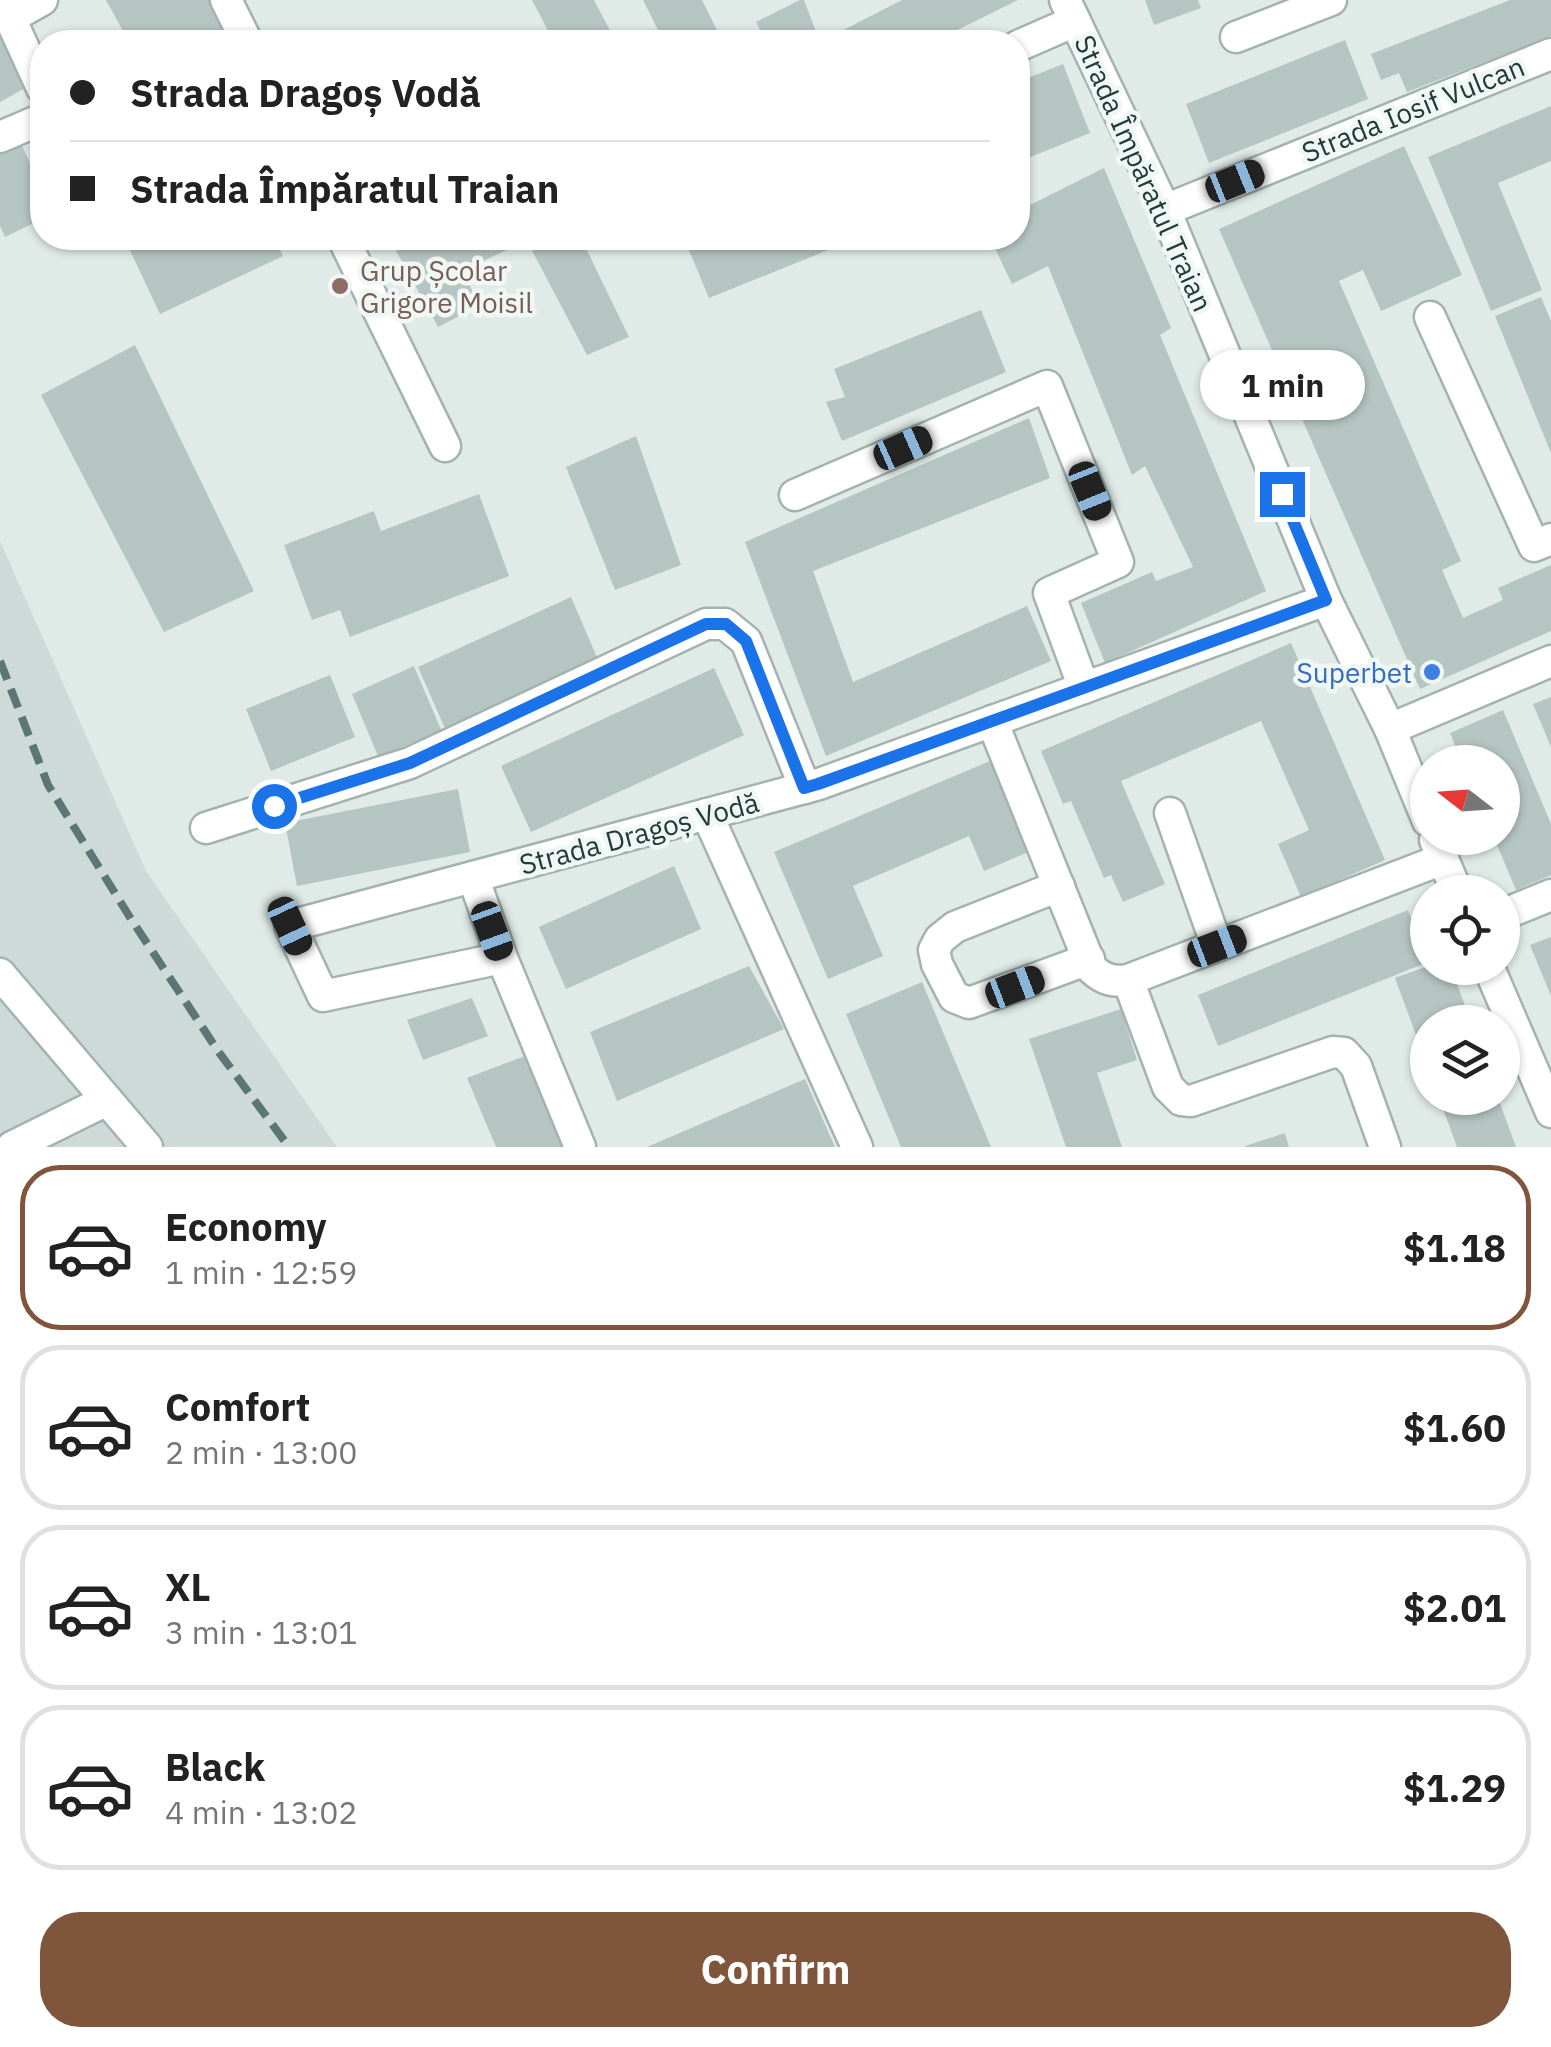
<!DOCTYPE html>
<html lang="en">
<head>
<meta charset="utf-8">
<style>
	:root { --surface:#fff; --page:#f6f6f6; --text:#222; --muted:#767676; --line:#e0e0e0; --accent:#7f553b }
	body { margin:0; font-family:"IBM Plex Sans",sans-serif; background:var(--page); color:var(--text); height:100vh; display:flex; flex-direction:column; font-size:38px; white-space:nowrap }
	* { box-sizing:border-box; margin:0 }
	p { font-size:32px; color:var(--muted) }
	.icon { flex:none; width:55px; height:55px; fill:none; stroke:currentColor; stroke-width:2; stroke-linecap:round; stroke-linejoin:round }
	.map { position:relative; height:1147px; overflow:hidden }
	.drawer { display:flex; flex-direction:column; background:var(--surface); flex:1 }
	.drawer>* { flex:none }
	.hud { position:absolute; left:30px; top:30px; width:1000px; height:220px; border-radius:40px; box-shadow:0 2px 8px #0004; display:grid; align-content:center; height:220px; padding:0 40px; background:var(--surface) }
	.needle { width:65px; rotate:287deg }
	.fabs { position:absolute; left:1410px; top:745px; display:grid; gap:20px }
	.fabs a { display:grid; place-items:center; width:110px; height:110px; border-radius:50%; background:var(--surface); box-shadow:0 2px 8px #0004; font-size:50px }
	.end { position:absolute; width:45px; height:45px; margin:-22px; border:12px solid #1a73e8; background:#fff; box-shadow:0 0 0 5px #fff }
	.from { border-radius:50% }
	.bubble { position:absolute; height:70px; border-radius:35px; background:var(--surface); box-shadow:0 2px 8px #0004; font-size:32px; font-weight:700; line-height:70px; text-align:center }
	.car { position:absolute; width:30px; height:60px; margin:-30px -15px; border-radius:12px; box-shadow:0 0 8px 2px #0007; background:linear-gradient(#222 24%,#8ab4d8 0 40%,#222 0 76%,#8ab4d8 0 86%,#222 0) }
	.hud b { display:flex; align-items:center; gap:35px; height:95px; font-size:38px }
	.hud b+b { border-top:2px solid var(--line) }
	.hud i { width:25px; height:25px; background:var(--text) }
	ul { padding:18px 0 0; list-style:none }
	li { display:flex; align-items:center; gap:30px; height:165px; margin:0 20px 15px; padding:0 20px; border:5px solid var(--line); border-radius:40px }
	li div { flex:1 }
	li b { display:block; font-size:38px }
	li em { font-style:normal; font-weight:700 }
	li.active { border-color:var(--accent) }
	li>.icon { width:90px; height:90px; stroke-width:1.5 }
	.action { display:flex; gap:20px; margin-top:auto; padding:20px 40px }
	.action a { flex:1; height:115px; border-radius:40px; background:var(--accent); color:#fff; font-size:40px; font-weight:700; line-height:115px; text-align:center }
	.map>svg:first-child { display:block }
	.built { fill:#cedad7 }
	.building { fill:#b5c5c1 }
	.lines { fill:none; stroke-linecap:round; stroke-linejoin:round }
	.minor-casing { stroke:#a3b3af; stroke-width:35 }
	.minor { stroke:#fff; stroke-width:30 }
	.rail { stroke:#5b7673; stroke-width:8; stroke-dasharray:20 10; stroke-linecap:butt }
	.route { stroke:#1a73e8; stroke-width:12 }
	.education-dot { fill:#8d6e63; stroke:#f0f7f5; stroke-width:4 }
	.shop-dot { fill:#3f7fe0; stroke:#f0f7f5; stroke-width:4 }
	.labels { text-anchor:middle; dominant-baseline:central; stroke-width:9; stroke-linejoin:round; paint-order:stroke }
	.street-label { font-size:28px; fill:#213b37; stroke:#f0f7f5 }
	.education-label { font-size:28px; fill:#785e54; stroke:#f0f7f5; text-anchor:start }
	.shop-label { font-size:28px; fill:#366cbe; stroke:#f0f7f5; text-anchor:end }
</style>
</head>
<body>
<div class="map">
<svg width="1551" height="1147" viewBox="0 0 1551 1147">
	<rect width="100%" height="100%" fill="#e0ebe7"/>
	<polygon class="built" points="0,541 146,871 337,1147 0,1147"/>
	<g class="building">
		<polygon points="106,0 210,0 233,42 177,42 171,32 152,42 129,42"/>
		<polygon points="532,0 594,0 616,42 554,42"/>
		<polygon points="643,0 702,0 723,42 664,42"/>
		<polygon points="800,0 804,0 820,42 766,42 756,22"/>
		<polygon points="902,0 1018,0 933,42 820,42"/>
		<polygon points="1145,0 1198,0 1201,8 1154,25"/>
		<polygon points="1510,0 1551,0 1551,36 1407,92 1399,73 1381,80 1371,54"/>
		<polygon points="0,37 27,87 0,102"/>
		<polygon points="1345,40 1368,99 1209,163 1186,104"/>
		<polygon points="1063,64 1090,133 1018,162 1018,82"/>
		<polygon points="1551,106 1551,161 1498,183 1542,290 1491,311 1428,157"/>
		<polygon points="20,141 42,190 42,219 5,237 0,226 0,151"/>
		<polygon points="1404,146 1462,275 1381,311 1363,270 1339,281 1461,561 1442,570 1463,618 1503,600 1498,588 1551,565 1551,631 1420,689 1219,229"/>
		<polygon points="1104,168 1171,328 1160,335 1266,591 1105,663 1081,603 1152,572 1156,581 1193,567 1145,466 1132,475 1048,266 1012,284 990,238 1018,238 1018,211"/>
		<polygon points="124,238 274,238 283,256 160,314"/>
		<polygon points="389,238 581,238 629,337 587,355 527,241 463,270 479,306 438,327"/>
		<polygon points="703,238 858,238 709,298 688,248 705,244"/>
		<polygon points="1541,297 1551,321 1551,453 1495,316"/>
		<polygon points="981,310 1006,372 842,441 826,402 845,397 834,369"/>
		<polygon points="135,345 254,591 164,632 41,395"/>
		<polygon points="1029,418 1050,478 813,571 853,682 1027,606 1051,661 826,756 745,542"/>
		<polygon points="636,436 681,565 615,590 566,467"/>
		<polygon points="479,494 509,576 350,637 340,610 312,620 284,545 374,511 381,531"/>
		<polygon points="571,597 599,662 447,733 418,667"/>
		<polygon points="1291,643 1385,860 1301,897 1278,844 1309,830 1261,721 1121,781 1165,884 1123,902 1111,875 1104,878 1071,801 1063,804 1041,751"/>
		<polygon points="414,666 442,732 378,756 352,694"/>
		<polygon points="714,668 744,735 531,832 501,766"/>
		<polygon points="330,675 355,737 271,771 246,709"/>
		<polygon points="1551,697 1551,747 1533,704"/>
		<polygon points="1503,710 1551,824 1551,875 1516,890 1494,838 1502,838 1502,762 1462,762 1450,733"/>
		<polygon points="1002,756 1040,847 984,871 969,836 853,886 883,956 828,979 774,852"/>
		<polygon points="458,789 470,852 297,886 285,823"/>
		<polygon points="674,866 701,929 566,989 539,927"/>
		<polygon points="1408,910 1428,962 1218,1046 1198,995"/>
		<polygon points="1551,937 1551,996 1530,945"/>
		<polygon points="749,966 784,1029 617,1101 590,1032"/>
		<polygon points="1428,966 1451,968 1471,1022 1428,1022 1427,1065 1395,978"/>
		<polygon points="922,982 991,1147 901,1147 846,1014"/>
		<polygon points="472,998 488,1036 423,1060 407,1020"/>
		<polygon points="1121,1009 1137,1060 1097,1073 1122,1147 1066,1147 1029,1039"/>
		<polygon points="530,1054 565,1147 496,1147 467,1078"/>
		<polygon points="805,1079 835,1147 647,1147"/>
		<polygon points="1439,1098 1498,1098 1516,1147 1457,1147"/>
		<polygon points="1285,1133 1289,1147 1246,1147 1245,1146"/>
	</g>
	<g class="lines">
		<g class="minor-casing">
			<g id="minor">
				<polyline points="226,0 247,42"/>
				<polyline points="1065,0 1165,210 1326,600 1390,729 1428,821"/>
				<polyline points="0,1 10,18 42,0"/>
				<polyline points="10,18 42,88"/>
				<polyline points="1236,37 1331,0"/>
				<polyline points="1018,46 1075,21"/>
				<polyline points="0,137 42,119"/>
				<polyline points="1165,210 1551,54"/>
				<polyline points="343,238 445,446"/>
				<polyline points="1430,317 1534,546 1551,539"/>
				<polyline points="795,495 1047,386 1118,562 1049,593 1084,688"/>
				<path d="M992,721L1092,969C1104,980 1113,982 1128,980L1443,859"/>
				<polyline points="1390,729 1551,661"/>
				<polyline points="1170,813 1217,946"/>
				<polyline points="707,814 857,1147"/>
				<polyline points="206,828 410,763 706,624 725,624 746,641 805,788"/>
				<polyline points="1435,840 1457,892"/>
				<polyline points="473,877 502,958 580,1147"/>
				<polyline points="1059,886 955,927 940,939 934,950 937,964 954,997 969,1003 1089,959"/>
				<polyline points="1502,915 1551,895"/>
				<polyline points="502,958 323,996 290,926 819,784 1326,600"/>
				<polyline points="1489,968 1551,1112"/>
				<polyline points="0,974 147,1147"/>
				<polyline points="1128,980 1168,1087 1181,1100 1191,1101 1333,1052 1344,1053 1356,1066 1385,1147"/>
				<polyline points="12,1147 107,1100"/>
			</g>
		</g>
		<use href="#minor" class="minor"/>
		<polyline class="rail" points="0,661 48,785 131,919 218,1051 289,1147"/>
	</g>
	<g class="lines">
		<polyline class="route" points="274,806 410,763 706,624 726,624 746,641 804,788 818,784 1326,600 1282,494"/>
	</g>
	<circle class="education-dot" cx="340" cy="286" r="10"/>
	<circle class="shop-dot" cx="1432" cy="672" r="10"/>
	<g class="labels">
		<g class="street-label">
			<text transform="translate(1413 109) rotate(-22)">Strada Iosif Vulcan</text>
			<text transform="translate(1144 173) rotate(66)">Strada Împăratul Traian</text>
			<text transform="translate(639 833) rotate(-15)">Strada Dragoș Vodă</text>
		</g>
		<g class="education-label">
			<text x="360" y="270">Grup Școlar<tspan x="360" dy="32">Grigore Moisil</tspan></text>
		</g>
		<g class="shop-label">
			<text x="1412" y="672">Superbet</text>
		</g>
	</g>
</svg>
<div class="fabs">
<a><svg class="needle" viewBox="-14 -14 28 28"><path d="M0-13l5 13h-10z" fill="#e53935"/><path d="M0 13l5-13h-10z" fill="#767676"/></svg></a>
<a><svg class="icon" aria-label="locate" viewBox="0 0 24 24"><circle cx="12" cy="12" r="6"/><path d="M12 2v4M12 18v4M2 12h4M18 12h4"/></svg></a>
<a><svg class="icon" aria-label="layers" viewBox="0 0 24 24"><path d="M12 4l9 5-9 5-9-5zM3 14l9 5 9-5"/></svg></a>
</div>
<i class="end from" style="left:274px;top:806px"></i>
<i class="end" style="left:1282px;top:494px"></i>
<div class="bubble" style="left:1200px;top:350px;width:165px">1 min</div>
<i class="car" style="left:1235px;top:181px;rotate:68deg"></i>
<i class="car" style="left:903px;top:448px;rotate:66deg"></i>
<i class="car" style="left:1090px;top:491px;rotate:158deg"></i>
<i class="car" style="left:290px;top:926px;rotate:155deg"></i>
<i class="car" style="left:492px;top:931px;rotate:160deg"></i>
<i class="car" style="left:1217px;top:946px;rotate:69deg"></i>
<i class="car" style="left:1015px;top:987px;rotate:69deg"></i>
<div class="hud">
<b><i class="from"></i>Strada Dragoș Vodă</b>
<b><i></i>Strada Împăratul Traian</b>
</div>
</div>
<section class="drawer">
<ul>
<li class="active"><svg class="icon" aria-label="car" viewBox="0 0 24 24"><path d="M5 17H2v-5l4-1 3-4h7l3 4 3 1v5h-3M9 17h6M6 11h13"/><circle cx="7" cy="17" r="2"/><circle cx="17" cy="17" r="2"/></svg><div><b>Economy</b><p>1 min · 12:59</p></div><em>$1.18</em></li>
<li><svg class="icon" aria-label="car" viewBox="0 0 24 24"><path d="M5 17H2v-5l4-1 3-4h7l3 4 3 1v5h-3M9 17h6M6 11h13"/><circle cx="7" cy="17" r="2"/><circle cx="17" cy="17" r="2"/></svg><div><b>Comfort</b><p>2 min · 13:00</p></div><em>$1.60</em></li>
<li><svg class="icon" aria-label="car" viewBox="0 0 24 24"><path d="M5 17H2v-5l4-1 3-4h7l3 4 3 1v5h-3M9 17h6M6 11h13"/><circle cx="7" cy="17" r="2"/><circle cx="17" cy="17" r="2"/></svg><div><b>XL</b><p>3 min · 13:01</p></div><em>$2.01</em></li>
<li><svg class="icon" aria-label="car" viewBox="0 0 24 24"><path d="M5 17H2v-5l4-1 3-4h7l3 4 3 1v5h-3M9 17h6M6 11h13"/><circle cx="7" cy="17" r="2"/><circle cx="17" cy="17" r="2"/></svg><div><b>Black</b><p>4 min · 13:02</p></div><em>$1.29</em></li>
</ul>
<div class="action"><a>Confirm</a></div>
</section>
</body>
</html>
